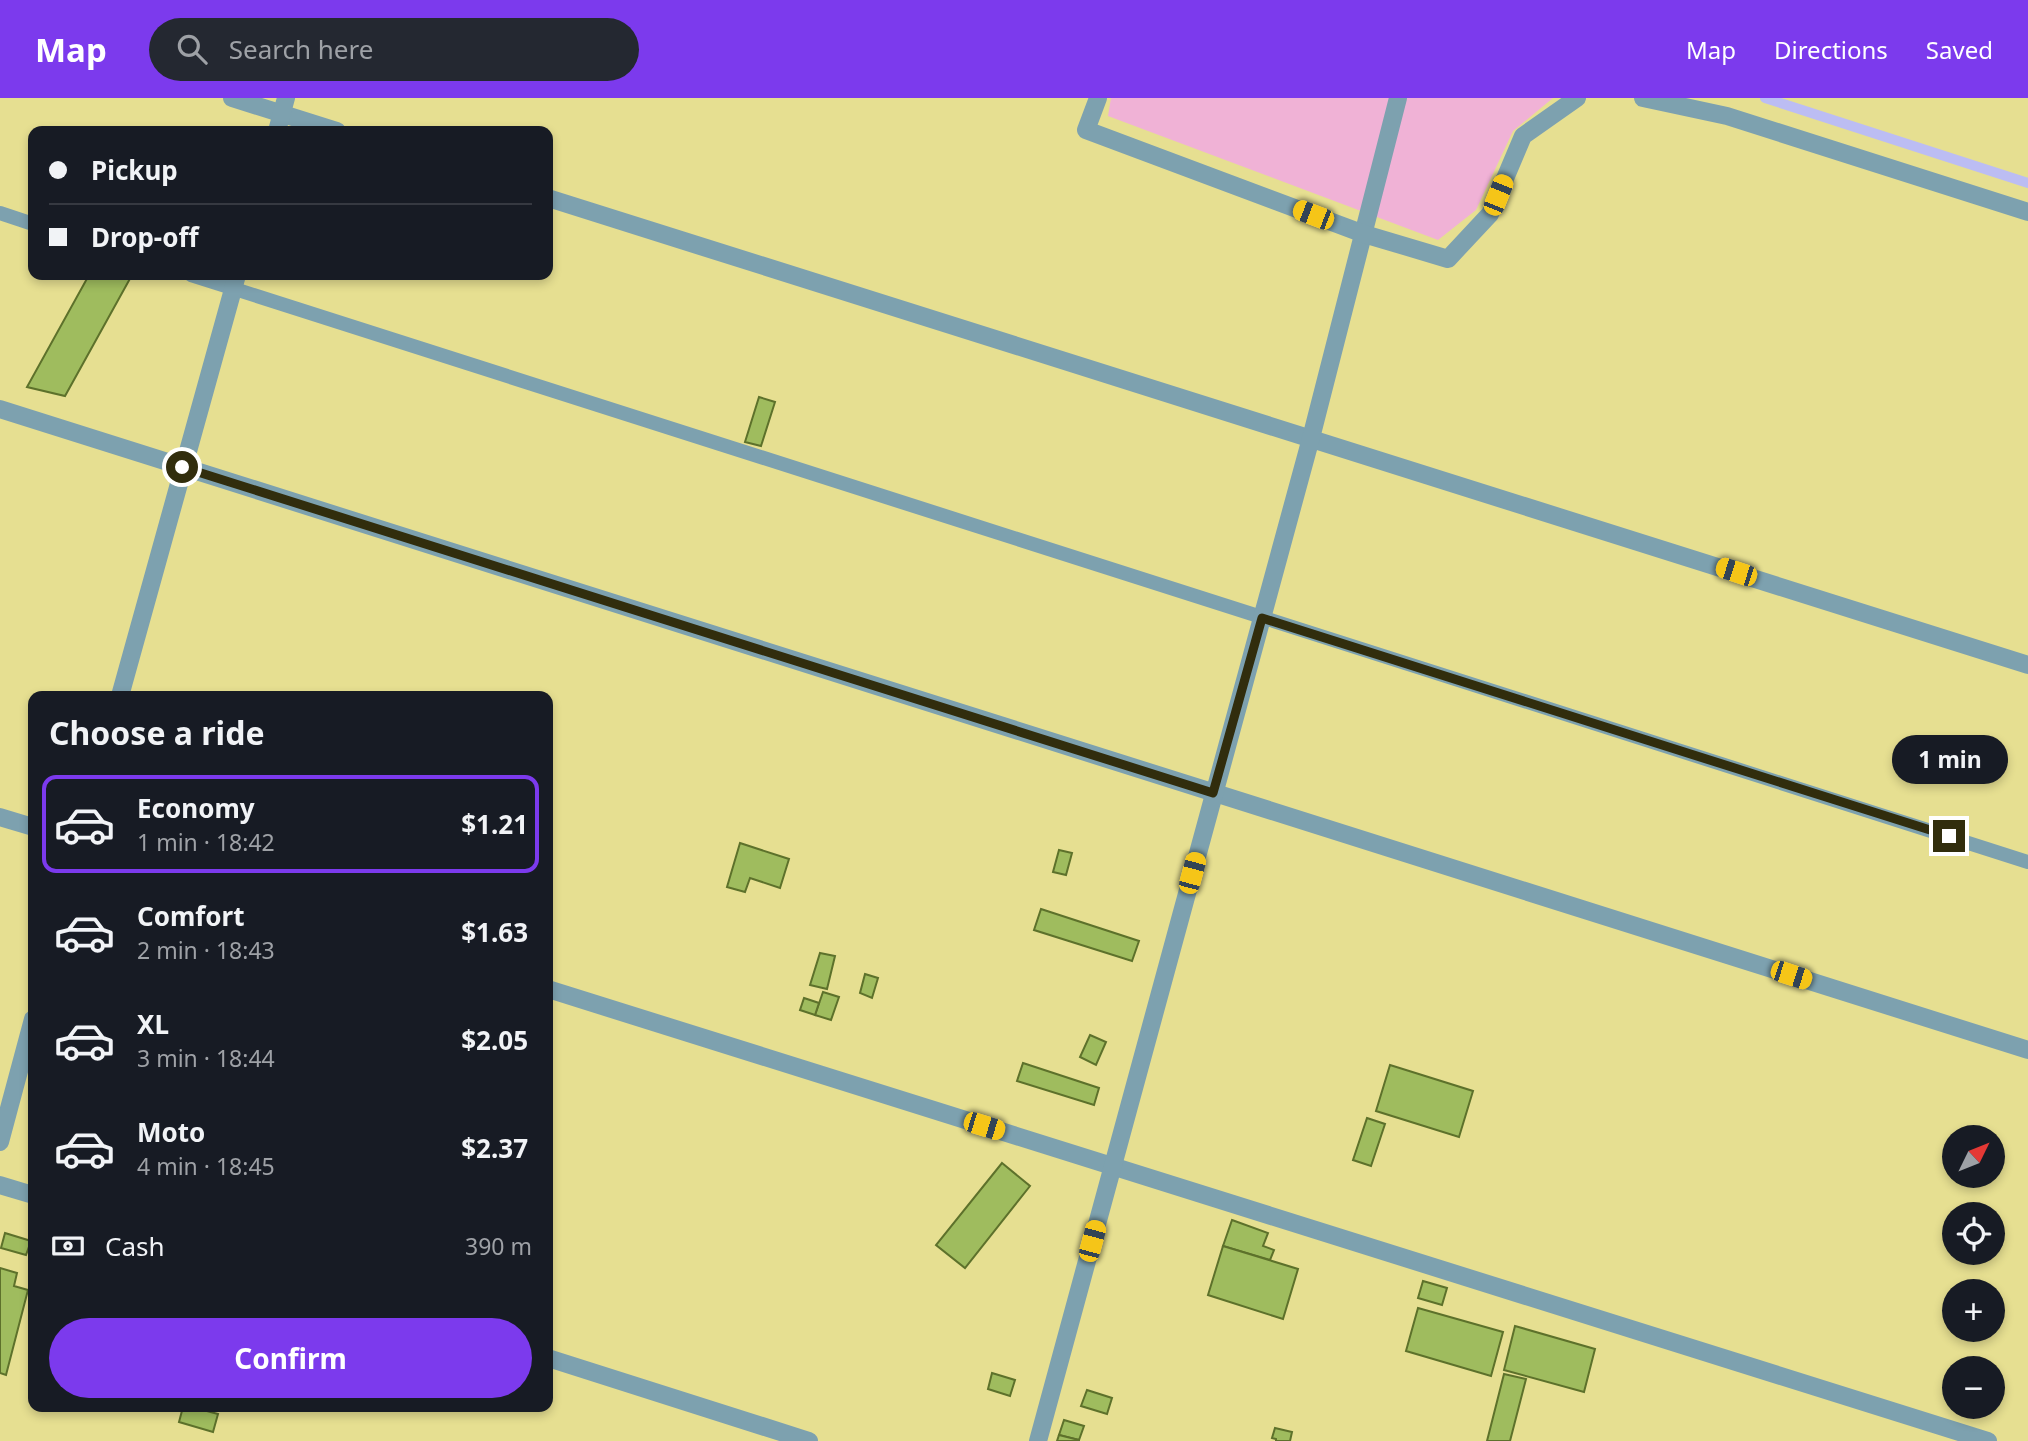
<!DOCTYPE html>
<html lang="en">
<head>
<meta charset="utf-8">
<style>
	:root { --surface:#171b24; --page:#242831; --text:#f1f3f6; --muted:#9ea1a6; --line:#363941; --accent:#7c3aed }
	body { margin:0; font-family:"Noto Sans",sans-serif; background:var(--page); color:var(--text); height:100vh; display:flex; flex-direction:column; font-size:26px; white-space:nowrap }
	* { box-sizing:border-box; margin:0 }
	p { font-size:23px; color:var(--muted) }
	.icon { flex:none; width:38px; height:38px; fill:none; stroke:currentColor; stroke-width:2; stroke-linecap:round; stroke-linejoin:round }
	.map { position:relative; flex:1; overflow:hidden }
	.drawer { position:absolute; left:28px; top:593px; width:525px; height:721px; display:flex; flex-direction:column; background:var(--surface); border-radius:14px; box-shadow:0 4px 10px #0003 }
	.drawer>* { flex:none }
	.guide { position:absolute; left:28px; top:28px; width:525px; height:154px; border-radius:14px; box-shadow:0 4px 10px #0003; display:grid; align-content:center; height:154px; padding:0 21px; background:var(--surface) }
	.needle { width:46px; rotate:47deg }
	.controls { position:absolute; left:1942px; top:1027px; display:grid; gap:14px }
	.controls a { display:grid; place-items:center; width:63px; height:63px; border-radius:50%; background:var(--surface); box-shadow:0 4px 10px #0003; font-size:35px }
	.end { position:absolute; width:32px; height:32px; margin:-16px; border:9px solid #312d0d; background:#fff; box-shadow:0 0 0 4px #fff }
	.from { border-radius:50% }
	.bubble { position:absolute; height:49px; border-radius:24px; background:var(--surface); box-shadow:0 4px 10px #0003; font-size:23px; font-weight:700; line-height:49px; text-align:center }
	.car { position:absolute; width:21px; height:42px; margin:-21px -10px; border-radius:9px; box-shadow:0 0 5px 2px #0007; background:linear-gradient(#f5c518 24%,#345 0 40%,#f5c518 0 76%,#345 0 86%,#f5c518 0) }
	.guide b { display:flex; align-items:center; gap:24px; height:66px; font-size:26px }
	.guide b+b { border-top:2px solid var(--line) }
	.guide i { width:18px; height:18px; background:var(--text) }
	ul { padding:0; list-style:none }
	li { display:flex; align-items:center; gap:21px; height:98px; margin:0 14px 10px; padding:0 7px; border:4px solid transparent; border-radius:14px }
	li div { flex:1 }
	li b { display:block; font-size:26px }
	li em { font-style:normal; font-weight:700 }
	li.active { border-color:var(--accent) }
	li>.icon { width:63px; height:63px; stroke-width:1.5 }
	h2 { padding:0 21px; font-size:32px; line-height:84px }
	.pay { display:flex; align-items:center; gap:18px; height:77px; padding:0 21px; font-size:26px }
	.pay p { margin-inline-start:auto }
	.primary-button { display:flex; gap:14px; margin-top:auto; padding:14px 21px }
	.primary-button a { flex:1; height:80px; border-radius:42px; background:var(--accent); color:#fff; font-size:28px; font-weight:700; line-height:80px; text-align:center }
	header { display:flex; align-items:center; gap:42px; box-sizing:border-box; height:98px; padding:0 35px; background:var(--accent); color:#fff }
	header strong { font-size:33px }
	nav { display:flex; gap:38px; margin-inline-start:auto; font-size:24px }
	.search { width:490px; height:63px; background:var(--page); display:flex; align-items:center; gap:18px; box-sizing:border-box; padding:0 24px; border-radius:38px; color:var(--muted); font-size:26px }
	.map>svg:first-child { display:block }
	.green { fill:#f0b2d6 }
	.lines { fill:none; stroke-linecap:round; stroke-linejoin:round }
	.stream { stroke:#bcbdf3; stroke-width:10 }
	.building { fill:#9fbc5e; stroke:#5d712b; stroke-width:2 }
	.service { stroke:#7da1af; stroke-width:14 }
	.minor { stroke:#7da1af; stroke-width:18 }
	.tertiary { stroke:#7da1af; stroke-width:18 }
	.route { stroke:#312d0d; stroke-width:9 }
</style>
</head>
<body>
<header>
<strong>Map</strong>
<div class="search"><svg class="icon" aria-label="search" viewBox="0 0 24 24"><circle cx="10" cy="10" r="6"/><path d="M15 15l6 6"/></svg>Search here</div>
<nav><a>Map</a><a>Directions</a><a>Saved</a></nav>
</header>
<div class="map">
<svg width="2028" height="1343" viewBox="0 0 2028 1343">
	<rect width="100%" height="100%" fill="#e6df91"/>
	<polygon class="green" points="1111,0 1553,0 1513,33 1476,112 1438,142 1108,18"/>
	<g class="lines">
		<polyline class="stream" points="1765,0 2028,85"/>
	</g>
	<g class="building">
		<polygon points="89,177 132,177 65,298 27,289"/>
		<polygon points="759,299 775,304 761,348 745,344"/>
		<polygon points="740,745 789,761 780,790 750,780 745,794 727,789"/>
		<polygon points="1059,752 1072,755 1066,777 1053,774"/>
		<polygon points="1041,811 1139,843 1132,863 1034,832"/>
		<polygon points="820,855 835,858 827,891 810,887"/>
		<polygon points="865,876 878,880 872,900 860,895"/>
		<polygon points="823,894 839,899 831,922 815,917"/>
		<polygon points="804,900 819,905 815,917 800,912"/>
		<polygon points="1090,937 1106,944 1096,967 1080,959"/>
		<polygon points="1023,965 1099,990 1094,1007 1017,983"/>
		<polygon points="1390,967 1473,993 1459,1039 1376,1013"/>
		<polygon points="1367,1020 1385,1026 1371,1068 1353,1062"/>
		<polygon points="1002,1065 1030,1088 965,1170 936,1147"/>
		<polygon points="1232,1122 1268,1135 1263,1148 1274,1152 1270,1162 1223,1148"/>
		<polygon points="5,1135 31,1143 26,1157 1,1150"/>
		<polygon points="1223,1148 1298,1171 1283,1221 1208,1197"/>
		<polygon points="0,1170 17,1175 14,1188 28,1192 6,1277 0,1275"/>
		<polygon points="1423,1183 1447,1190 1442,1207 1418,1200"/>
		<polygon points="1418,1210 1503,1234 1491,1278 1406,1253"/>
		<polygon points="1515,1228 1595,1251 1584,1294 1504,1272"/>
		<polygon points="992,1275 1015,1282 1010,1298 988,1291"/>
		<polygon points="1504,1276 1526,1281 1510,1343 1487,1343"/>
		<polygon points="1087,1292 1112,1300 1107,1316 1081,1308"/>
		<polygon points="183,1309 192,1309 218,1316 213,1334 179,1324"/>
		<polygon points="1064,1322 1084,1328 1079,1342 1059,1337"/>
		<polygon points="1275,1330 1292,1334 1290,1343 1276,1343 1276,1341 1272,1340"/>
		<polygon points="1059,1337 1079,1342 1079,1343 1057,1343"/>
	</g>
	<g class="lines">
		<g class="service">
			<polyline points="0,115 33,126"/>
			<polyline points="191,177 2028,764"/>
		</g>
		<g class="minor">
			<polyline points="232,0 337,33"/>
			<polyline points="277,33 286,0"/>
			<polyline points="548,100 2028,567"/>
			<polyline points="0,311 2028,952"/>
			<polyline points="120,598 237,177"/>
			<polyline points="0,719 33,729"/>
			<polyline points="548,891 1988,1343"/>
			<polyline points="0,1044 33,921"/>
			<polyline points="0,1087 33,1097"/>
			<polyline points="548,1260 809,1343"/>
			<polyline points="1038,1343 1311,340 1398,0"/>
		</g>
		<g class="tertiary">
			<polyline points="1098,0 1086,32 1364,136 1448,161 1490,116 1523,38 1577,0"/>
			<polyline points="1643,0 1727,18 2028,114"/>
		</g>
	</g>
	<g class="lines">
		<polyline class="route" points="182,369 1213,695 1262,520 1949,738"/>
	</g>
</svg>
<div class="controls">
<a><svg class="needle" viewBox="-14 -14 28 28"><path d="M0-13l5 13h-10z" fill="#e53935"/><path d="M0 13l5-13h-10z" fill="#9ea1a6"/></svg></a>
<a><svg class="icon" aria-label="locate" viewBox="0 0 24 24"><circle cx="12" cy="12" r="6"/><path d="M12 2v4M12 18v4M2 12h4M18 12h4"/></svg></a>
<a>+</a>
<a>−</a>
</div>
<i class="end from" style="left:182px;top:369px"></i>
<i class="end" style="left:1949px;top:738px"></i>
<div class="bubble" style="left:1892px;top:637px;width:116px">1 min</div>
<i class="car" style="left:1498px;top:97px;rotate:22deg"></i>
<i class="car" style="left:1313px;top:117px;rotate:291deg"></i>
<i class="car" style="left:1736px;top:474px;rotate:288deg"></i>
<i class="car" style="left:1192px;top:775px;rotate:15deg"></i>
<i class="car" style="left:1791px;top:877px;rotate:108deg"></i>
<i class="car" style="left:984px;top:1028px;rotate:107deg"></i>
<i class="car" style="left:1092px;top:1143px;rotate:15deg"></i>
<div class="guide">
<b><i class="from"></i>Pickup</b>
<b><i></i>Drop-off</b>
</div>
<section class="drawer">
<h2>Choose a ride</h2>
<ul>
<li class="active"><svg class="icon" aria-label="car" viewBox="0 0 24 24"><path d="M5 17H2v-5l4-1 3-4h7l3 4 3 1v5h-3M9 17h6M6 11h13"/><circle cx="7" cy="17" r="2"/><circle cx="17" cy="17" r="2"/></svg><div><b>Economy</b><p>1 min · 18:42</p></div><em>$1.21</em></li>
<li><svg class="icon" aria-label="car" viewBox="0 0 24 24"><path d="M5 17H2v-5l4-1 3-4h7l3 4 3 1v5h-3M9 17h6M6 11h13"/><circle cx="7" cy="17" r="2"/><circle cx="17" cy="17" r="2"/></svg><div><b>Comfort</b><p>2 min · 18:43</p></div><em>$1.63</em></li>
<li><svg class="icon" aria-label="car" viewBox="0 0 24 24"><path d="M5 17H2v-5l4-1 3-4h7l3 4 3 1v5h-3M9 17h6M6 11h13"/><circle cx="7" cy="17" r="2"/><circle cx="17" cy="17" r="2"/></svg><div><b>XL</b><p>3 min · 18:44</p></div><em>$2.05</em></li>
<li><svg class="icon" aria-label="car" viewBox="0 0 24 24"><path d="M5 17H2v-5l4-1 3-4h7l3 4 3 1v5h-3M9 17h6M6 11h13"/><circle cx="7" cy="17" r="2"/><circle cx="17" cy="17" r="2"/></svg><div><b>Moto</b><p>4 min · 18:45</p></div><em>$2.37</em></li>
</ul>
<div class="pay"><svg class="icon" aria-label="cash" viewBox="0 0 24 24"><path d="M3 7h18v10H3z"/><circle cx="12" cy="12" r="2"/></svg>Cash<p>390 m</p></div>
<div class="primary-button"><a>Confirm</a></div>
</section>
</div>
</body>
</html>
